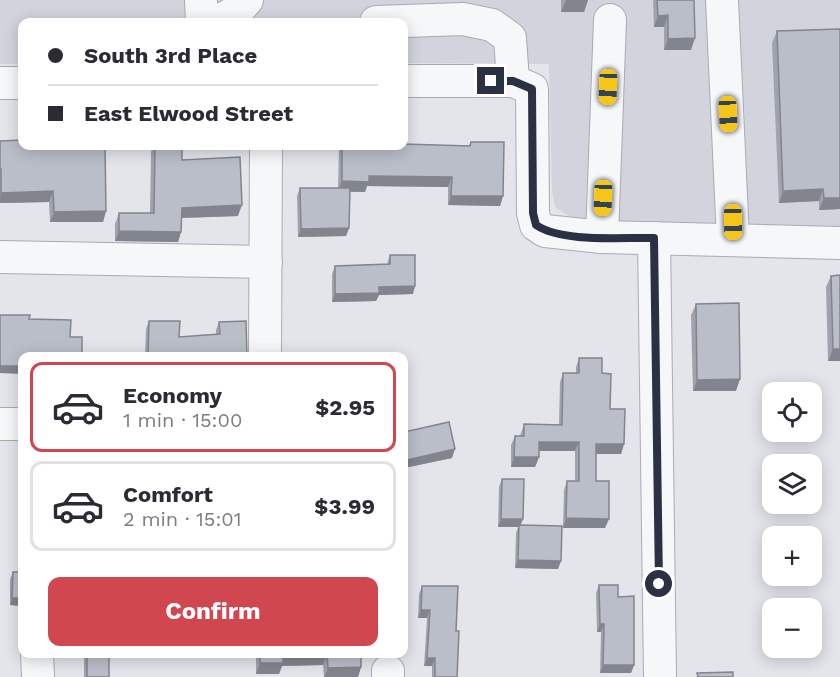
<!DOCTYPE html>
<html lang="en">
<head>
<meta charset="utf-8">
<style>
	:root { --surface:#fff; --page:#f2f2f3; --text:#2b2b33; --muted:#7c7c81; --line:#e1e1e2; --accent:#d14750 }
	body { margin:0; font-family:"Work Sans",sans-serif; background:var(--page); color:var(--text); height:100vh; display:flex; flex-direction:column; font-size:22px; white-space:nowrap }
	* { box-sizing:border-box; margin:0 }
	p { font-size:20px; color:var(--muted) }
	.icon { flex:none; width:33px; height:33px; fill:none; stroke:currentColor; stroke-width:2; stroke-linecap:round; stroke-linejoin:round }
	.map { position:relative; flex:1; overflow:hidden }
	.panel { position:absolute; left:18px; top:352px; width:390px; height:306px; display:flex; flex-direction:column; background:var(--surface); border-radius:12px; box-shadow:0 3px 15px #0003 }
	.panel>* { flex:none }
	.hud { position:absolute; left:18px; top:18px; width:390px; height:132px; border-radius:12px; box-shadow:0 3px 15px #0003; display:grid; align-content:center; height:132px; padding:0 30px; background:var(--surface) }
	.fabs { position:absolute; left:762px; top:382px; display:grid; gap:12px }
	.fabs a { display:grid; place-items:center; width:60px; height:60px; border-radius:12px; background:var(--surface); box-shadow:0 3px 15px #0003; font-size:30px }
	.end { position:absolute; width:27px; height:27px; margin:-14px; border:8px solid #2a3144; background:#fff; box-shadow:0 0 0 3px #fff }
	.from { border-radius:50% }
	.car { position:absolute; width:18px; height:36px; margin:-18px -9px; border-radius:8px; box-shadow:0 0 4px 2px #0007; background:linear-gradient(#f5c518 24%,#345 0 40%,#f5c518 0 76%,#345 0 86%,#f5c518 0) }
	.hud b { display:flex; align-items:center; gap:21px; height:57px; font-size:22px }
	.hud b+b { border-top:2px solid var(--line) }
	.hud i { width:15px; height:15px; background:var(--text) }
	ul { padding:10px 0 0; list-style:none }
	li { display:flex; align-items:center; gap:18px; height:90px; margin:0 12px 9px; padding:0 18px; border:3px solid var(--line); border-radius:12px }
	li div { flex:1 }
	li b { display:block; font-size:22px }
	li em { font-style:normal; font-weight:700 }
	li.selected { border-color:var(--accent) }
	li>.icon { width:54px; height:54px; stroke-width:1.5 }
	.cta { display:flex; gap:12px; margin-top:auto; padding:12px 30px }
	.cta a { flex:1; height:69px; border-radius:12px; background:var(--accent); color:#fff; font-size:24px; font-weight:700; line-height:69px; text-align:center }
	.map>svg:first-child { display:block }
	.built { fill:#d1d4dd }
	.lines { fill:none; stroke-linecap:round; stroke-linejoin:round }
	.minor-casing { stroke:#a8abb6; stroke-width:34 }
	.minor { stroke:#f6f7f9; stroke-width:32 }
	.wall { fill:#a0a3ad }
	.shaded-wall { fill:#82858d }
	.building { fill:#babec9; stroke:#82858d; stroke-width:1.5 }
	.route { stroke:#2a3144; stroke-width:8 }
</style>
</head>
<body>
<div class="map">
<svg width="840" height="677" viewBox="0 0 840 677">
	<rect width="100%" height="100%" fill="#e3e5eb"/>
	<polygon class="built" points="0,0 840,0 840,231 749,230 575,220 555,207 552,190 549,64 404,63 404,22 22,22 22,64 0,64"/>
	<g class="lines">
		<g class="minor-casing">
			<g id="minor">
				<polyline points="201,0 202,22"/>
				<polyline points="722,0 733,240"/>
				<polyline points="217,22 237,11 247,0"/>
				<polyline points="376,22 463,19 492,25 510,38 513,81"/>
				<polyline points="404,81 513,81 532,89 533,213 536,225 545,231 602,237 840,243"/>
				<polyline points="0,83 22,83"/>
				<polyline points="602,237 610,20"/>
				<polyline points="654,238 660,677"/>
				<polyline points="0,257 266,262"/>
				<polyline points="265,357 266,146"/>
				<polyline points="0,424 22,424"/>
				<polyline points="37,654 38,677"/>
				<polyline points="388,677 388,671"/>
			</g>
		</g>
		<use href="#minor" class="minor"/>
	</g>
	<g class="wall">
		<polygon points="561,0 588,0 584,12 561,12"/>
		<polygon points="653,0 694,0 691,50 664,50 664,27 654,27"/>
		<polygon points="777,31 840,209 819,210 819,201 779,203 772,43"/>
		<polygon points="0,141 106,211 103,222 50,222 49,202 0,203"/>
		<polygon points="471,142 503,196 500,206 448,205 448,187 367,186 365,192 350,192 349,228 346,236 298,237 297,196 300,188 338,188 339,146 469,146"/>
		<polygon points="153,146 182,146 182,160 238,216 182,218 181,232 178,242 115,241 115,224 119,213 150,213 151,152"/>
		<polygon points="390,255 413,294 379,295 376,301 332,302 332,274 335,266 387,264"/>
		<polygon points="840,275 840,361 828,361 826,287 831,276"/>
		<polygon points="696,304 736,391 693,391 691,315"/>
		<polygon points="149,321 179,337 216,334 216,330 219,322 247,357 145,357 146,329"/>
		<polygon points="579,358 602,373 610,409 624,444 621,454 596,454 596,481 605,528 563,528 564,490 567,481 575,481 575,451 539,451 539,457 535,467 511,467 511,445 515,436 520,436 524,424 559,425 560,382 563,373 576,373 576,367"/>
		<polygon points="404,432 452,458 404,468"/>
		<polygon points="502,479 521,525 558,569 515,568 516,533 518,527 498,527 499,487"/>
		<polygon points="13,572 22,572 22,606 10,605 10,579"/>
		<polygon points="599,585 618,597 634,665 631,673 600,673 601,632 597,632 596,593"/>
		<polygon points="422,586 456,631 457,677 432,677 432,666 424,666 427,618 418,618 419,594"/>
		<rect x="84" y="654" width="25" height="23"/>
		<polygon points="256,654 361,654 361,667 358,677 324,677 323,665 282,666 279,674 256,674"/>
	</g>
	<g class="shaded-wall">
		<polygon points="566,0 588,0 584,12 561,12"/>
		<polygon points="668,15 664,27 654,27 658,16"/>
		<polygon points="695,38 691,50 664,50 668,39"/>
		<polygon points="369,176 452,177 448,187 367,186 365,192 338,191 342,181"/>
		<polygon points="823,189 819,201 779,203 783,191"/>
		<polygon points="53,191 49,202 0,203 0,197 1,193"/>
		<polygon points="451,196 503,196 500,206 448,205"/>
		<polygon points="824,198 840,198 840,209 819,210"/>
		<polygon points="242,205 238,216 178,218 182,208"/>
		<polygon points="106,211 103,222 50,222 54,212"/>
		<polygon points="349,228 346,236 298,237 301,229"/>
		<polygon points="119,231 181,232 178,242 115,241"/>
		<polygon points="415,286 413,294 379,295 376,301 332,302 335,294 379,287"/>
		<polygon points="833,349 840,349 840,361 828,361"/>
		<polygon points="0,366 22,366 22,374 0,373"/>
		<polygon points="740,379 736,391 693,391 697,380"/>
		<polygon points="539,442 579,442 575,451 536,451"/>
		<polygon points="596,444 624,444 621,454 593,454"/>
		<polygon points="455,449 452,458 404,468 407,460"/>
		<polygon points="514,457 539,457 535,467 511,467"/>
		<polygon points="566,518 609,519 605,528 563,528"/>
		<polygon points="501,519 523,519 520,527 498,527"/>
		<polygon points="518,560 561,561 558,569 515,568"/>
		<polygon points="12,598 22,598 22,606 10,605"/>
		<polygon points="421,610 430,610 427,618 418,618"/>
		<polygon points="600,624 604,624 601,632 597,632"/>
		<polygon points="327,654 323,665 282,666 279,674 256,674 260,663 283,655"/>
		<polygon points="427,658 435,658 432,666 424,666"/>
		<polygon points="603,665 634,665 631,673 600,673"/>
		<polygon points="361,667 358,677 324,677 328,668"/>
	</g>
	<g class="building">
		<polygon points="657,0 694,0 695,38 668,39 668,15 658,16"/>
		<polygon points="840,29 840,198 824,198 823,189 783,191 777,31"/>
		<polygon points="22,140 22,146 105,146 106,211 54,212 53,191 1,193 1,169 0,169 0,141"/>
		<polygon points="471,142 504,142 503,196 451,196 452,177 369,176 369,182 342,181 342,146 404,146 404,144 470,146"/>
		<polygon points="155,146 182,146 182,160 240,157 242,205 182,208 181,232 119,231 119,213 154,213"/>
		<polygon points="300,188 350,188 349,228 301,229"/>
		<polygon points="390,255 415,255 415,286 379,287 379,293 335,294 335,266 390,264"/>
		<polygon points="840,275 840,349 833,349 831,276"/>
		<polygon points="739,303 740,379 697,380 696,304"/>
		<polygon points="0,315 30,315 29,319 71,320 70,337 82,337 82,357 22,357 22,366 0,366"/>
		<polygon points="149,321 180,321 179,337 220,334 219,322 246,321 247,357 148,357"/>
		<polygon points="579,358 602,358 602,373 611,374 610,409 625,409 624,444 596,444 596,481 609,481 609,519 566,518 567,481 579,481 579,442 539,442 539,457 514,457 515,436 524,436 524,424 562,425 563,373 579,373"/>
		<polygon points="449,422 455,449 407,460 404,446 404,432"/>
		<polygon points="502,479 524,479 523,519 501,519"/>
		<polygon points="519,525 562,526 561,561 518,560"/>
		<polygon points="13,572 22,572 22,598 12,598"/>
		<polygon points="599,585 618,585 618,597 634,596 634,665 603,665 604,624 600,624"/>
		<polygon points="422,586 458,586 456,631 459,631 457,677 435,677 435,658 427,658 430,610 421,610"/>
		<rect x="87" y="654" width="22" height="23"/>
		<polygon points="260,654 361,654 361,667 328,668 327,654 283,655 283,663 260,663"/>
		<polygon points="733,672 733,677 698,677 697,673"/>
	</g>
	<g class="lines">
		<path class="route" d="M491,81H513L532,89L533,213L536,225C563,243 621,237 654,238L659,584"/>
	</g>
</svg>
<div class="fabs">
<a><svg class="icon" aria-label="locate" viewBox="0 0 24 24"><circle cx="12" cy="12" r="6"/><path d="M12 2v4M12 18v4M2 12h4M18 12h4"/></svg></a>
<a><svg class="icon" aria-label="layers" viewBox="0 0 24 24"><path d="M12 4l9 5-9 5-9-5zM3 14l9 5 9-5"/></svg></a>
<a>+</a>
<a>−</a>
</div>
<i class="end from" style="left:659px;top:584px"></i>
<i class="end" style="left:491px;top:81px"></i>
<i class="car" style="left:608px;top:87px;rotate:182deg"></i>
<i class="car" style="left:728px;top:114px;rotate:177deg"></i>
<i class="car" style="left:603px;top:198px;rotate:182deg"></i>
<i class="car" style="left:733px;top:222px;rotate:179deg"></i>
<div class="hud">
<b><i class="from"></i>South 3rd Place</b>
<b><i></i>East Elwood Street</b>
</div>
<section class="panel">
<ul>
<li class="selected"><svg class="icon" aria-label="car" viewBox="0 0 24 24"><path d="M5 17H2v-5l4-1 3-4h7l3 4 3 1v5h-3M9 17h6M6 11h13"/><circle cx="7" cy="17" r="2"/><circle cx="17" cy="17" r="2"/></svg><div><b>Economy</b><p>1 min · 15:00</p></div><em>$2.95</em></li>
<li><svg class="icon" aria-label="car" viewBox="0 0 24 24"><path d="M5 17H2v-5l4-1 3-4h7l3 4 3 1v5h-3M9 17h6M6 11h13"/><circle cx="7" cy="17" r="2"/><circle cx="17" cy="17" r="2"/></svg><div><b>Comfort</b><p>2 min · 15:01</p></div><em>$3.99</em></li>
</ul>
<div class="cta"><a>Confirm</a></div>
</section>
</div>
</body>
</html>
